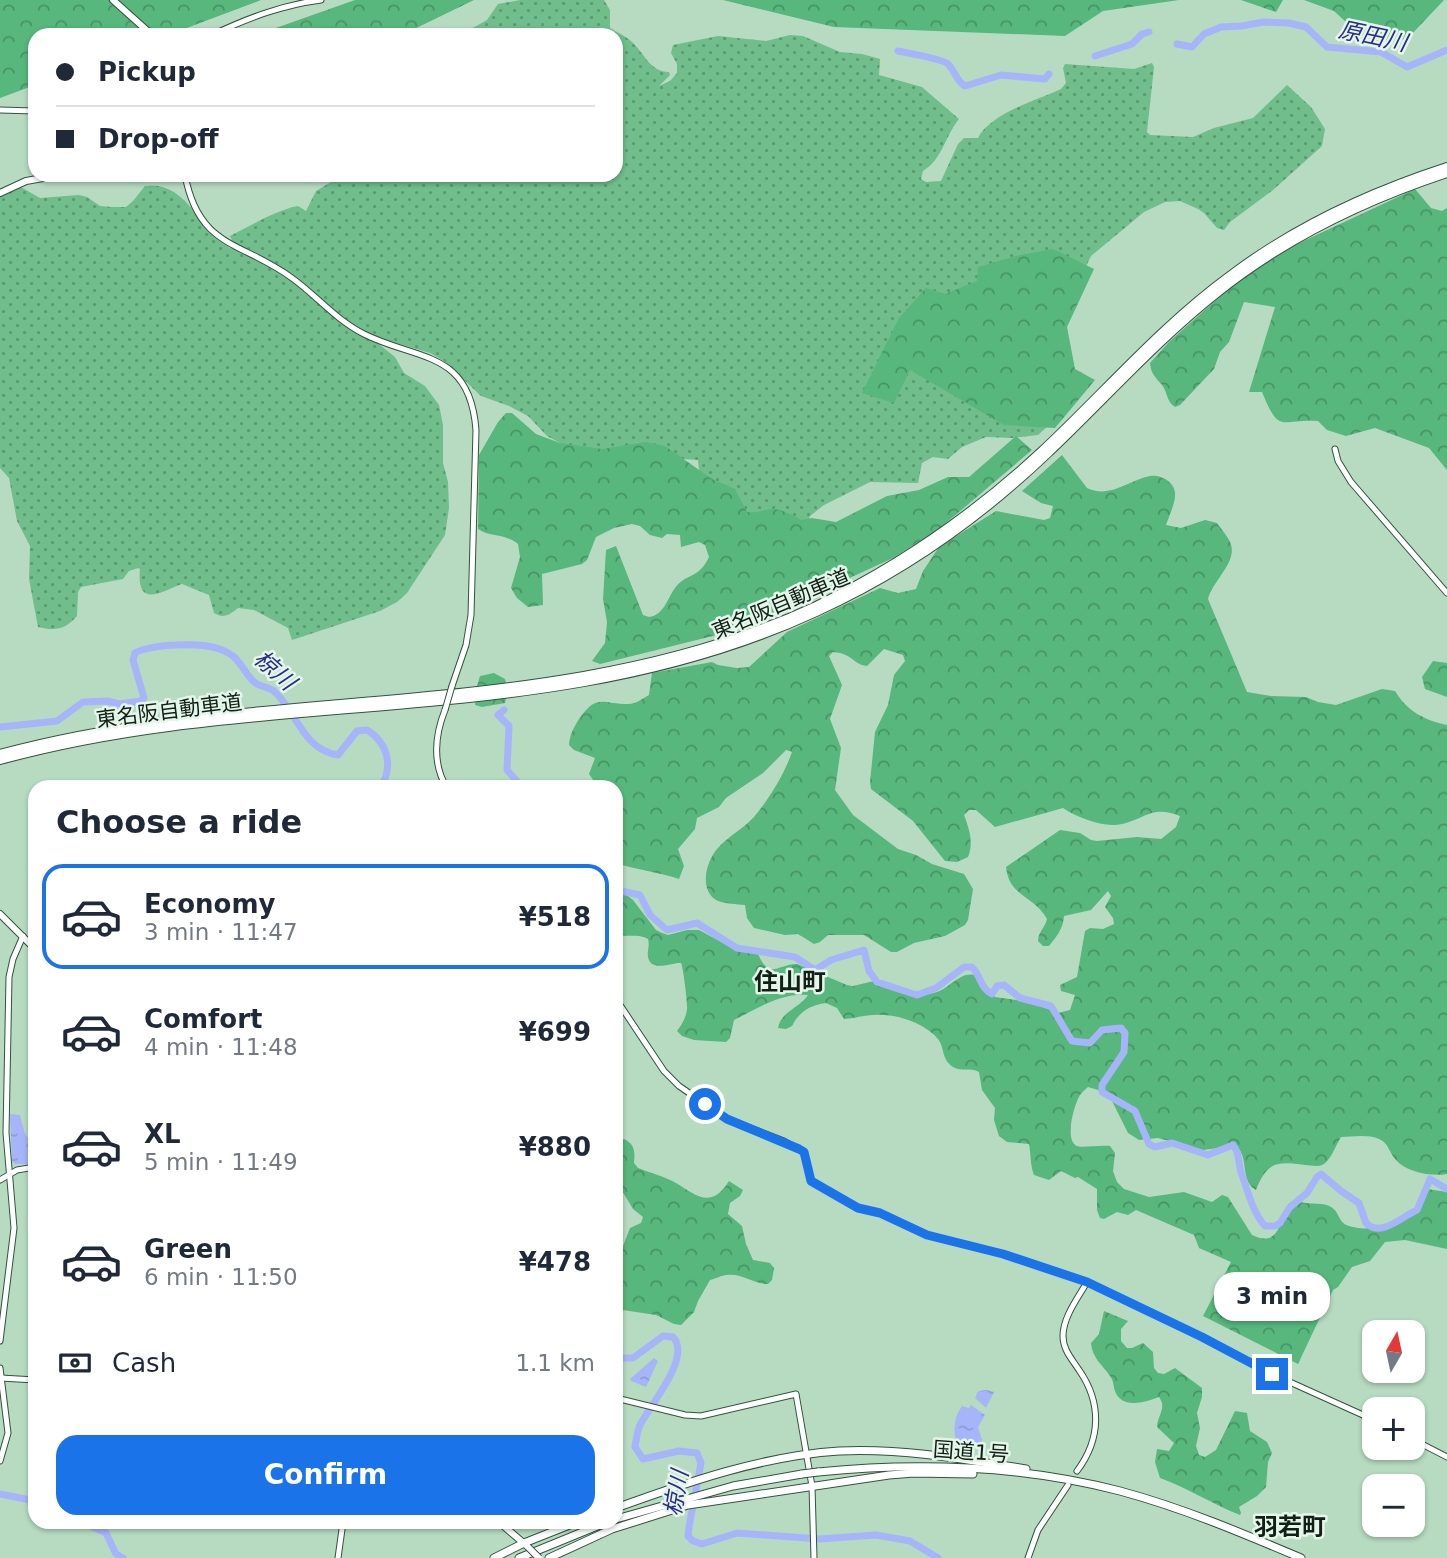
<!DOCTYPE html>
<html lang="en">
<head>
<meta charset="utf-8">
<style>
	:root { --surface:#fff; --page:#f6f6f7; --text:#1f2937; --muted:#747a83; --line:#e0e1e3; --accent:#1a73e8 }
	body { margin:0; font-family:"DejaVu Sans","Noto Sans JP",sans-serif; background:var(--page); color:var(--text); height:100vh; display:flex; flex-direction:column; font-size:26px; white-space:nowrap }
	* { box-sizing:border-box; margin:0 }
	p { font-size:23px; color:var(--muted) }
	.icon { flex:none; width:38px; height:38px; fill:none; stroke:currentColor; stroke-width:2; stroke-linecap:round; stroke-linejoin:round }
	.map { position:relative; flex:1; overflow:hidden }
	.panel { position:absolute; left:28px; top:780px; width:595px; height:749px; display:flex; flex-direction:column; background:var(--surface); border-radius:21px; box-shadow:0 2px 5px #0004 }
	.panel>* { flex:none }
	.banner { position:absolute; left:28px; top:28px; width:595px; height:154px; border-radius:21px; box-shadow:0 2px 5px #0004; display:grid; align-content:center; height:154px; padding:0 28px; background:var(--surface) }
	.needle { width:46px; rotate:9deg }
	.buttons { position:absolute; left:1362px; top:1320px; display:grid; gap:14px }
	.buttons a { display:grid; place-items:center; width:63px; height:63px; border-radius:14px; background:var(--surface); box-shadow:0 2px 5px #0004; font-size:35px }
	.end { position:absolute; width:32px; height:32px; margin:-16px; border:9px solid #1a73e8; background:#fff; box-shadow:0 0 0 4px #fff }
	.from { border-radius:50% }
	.bubble { position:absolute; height:49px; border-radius:21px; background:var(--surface); box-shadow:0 2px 5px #0004; font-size:23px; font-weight:600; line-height:49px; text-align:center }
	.banner b { display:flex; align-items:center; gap:24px; height:66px; font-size:26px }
	.banner b+b { border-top:2px solid var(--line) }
	.banner i { width:18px; height:18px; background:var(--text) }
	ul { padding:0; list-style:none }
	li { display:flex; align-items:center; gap:21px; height:105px; margin:0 14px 10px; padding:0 14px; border:4px solid transparent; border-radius:21px }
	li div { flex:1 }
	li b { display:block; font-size:26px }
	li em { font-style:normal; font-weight:600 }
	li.selected { border-color:var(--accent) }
	li>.icon { width:63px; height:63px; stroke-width:1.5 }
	h2 { padding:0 28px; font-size:32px; line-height:84px }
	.pay { display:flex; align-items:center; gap:18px; height:77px; padding:0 28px; font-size:26px }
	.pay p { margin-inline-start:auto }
	.button { display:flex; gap:14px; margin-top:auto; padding:14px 28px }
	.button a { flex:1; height:80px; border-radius:21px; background:var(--accent); color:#fff; font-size:28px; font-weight:600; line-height:80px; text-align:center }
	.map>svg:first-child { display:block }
	.grass { fill:url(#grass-dots) }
	.forest { fill:url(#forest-crowns) }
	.water { fill:url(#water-ripples) }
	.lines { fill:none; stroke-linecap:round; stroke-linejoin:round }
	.river { stroke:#a6b5fa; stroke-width:7 }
	.tertiary-casing { stroke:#32533d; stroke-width:7 }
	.secondary-casing { stroke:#32533d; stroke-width:8 }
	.primary-casing { stroke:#32533d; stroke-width:8 }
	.trunk-casing { stroke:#32533d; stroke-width:9 }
	.motorway-casing { stroke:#32533d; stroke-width:10 }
	.tertiary { stroke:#fff; stroke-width:5 }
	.secondary { stroke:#fff; stroke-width:6 }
	.primary { stroke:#fff; stroke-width:6 }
	.trunk { stroke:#fff; stroke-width:7 }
	.motorway { stroke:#fff; stroke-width:8 }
	.tertiary-bridge-casing { stroke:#32533d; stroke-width:7; stroke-linecap:butt }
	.secondary-bridge-casing { stroke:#32533d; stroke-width:8; stroke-linecap:butt }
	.trunk-bridge-casing { stroke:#32533d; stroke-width:9; stroke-linecap:butt }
	.tertiary-bridge { stroke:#fff; stroke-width:5 }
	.secondary-bridge { stroke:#fff; stroke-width:6 }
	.trunk-bridge { stroke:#fff; stroke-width:7 }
	.route { stroke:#1a73e8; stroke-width:9 }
	.labels { text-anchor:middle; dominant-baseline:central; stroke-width:5; stroke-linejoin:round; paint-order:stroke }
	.street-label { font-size:21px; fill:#111f15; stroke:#e4f6e9 }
	.water-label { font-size:23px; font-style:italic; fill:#2a2c8c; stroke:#e4f6e9 }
	.quarter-label { font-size:24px; font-weight:bold; fill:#111f15; stroke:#e4f6e9 }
</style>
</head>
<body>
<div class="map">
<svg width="1447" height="1558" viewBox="0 0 1447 1558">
	<defs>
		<pattern id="grass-dots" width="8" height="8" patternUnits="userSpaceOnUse" patternTransform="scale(1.75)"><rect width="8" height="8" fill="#6fbe8b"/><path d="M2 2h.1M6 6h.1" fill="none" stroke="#5a9a70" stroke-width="1.8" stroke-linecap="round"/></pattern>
		<pattern id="forest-crowns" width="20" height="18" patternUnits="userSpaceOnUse" patternTransform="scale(1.75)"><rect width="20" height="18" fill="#57b77c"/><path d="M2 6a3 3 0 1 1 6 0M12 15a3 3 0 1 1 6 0" fill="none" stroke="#479464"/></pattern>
		<pattern id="water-ripples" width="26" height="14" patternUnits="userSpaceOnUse" patternTransform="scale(1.75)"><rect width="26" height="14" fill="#a6b5fa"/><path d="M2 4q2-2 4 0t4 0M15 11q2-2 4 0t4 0" fill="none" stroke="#8e9bd5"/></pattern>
	</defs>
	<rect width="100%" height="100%" fill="#b6dbc1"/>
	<path class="grass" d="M520,0H604L610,10V28C618,33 628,37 634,44C645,55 651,72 669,72L670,75L659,86L670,81L677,73V64L671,53L673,45L718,36L766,41L790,35L803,36L840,52L862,54L880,59L879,75L922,87L959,119C945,136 942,160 923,171L921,179L926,182L941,181L958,144L964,138H978C991,113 1035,101 1061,89L1066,83L1063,68L1065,64L1134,69L1152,63L1154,67L1147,132L1150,135L1193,137L1214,128L1253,118L1287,85L1311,107L1325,129L1322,146L1273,190L1230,222L1224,230L1217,228L1204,213L1198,209L1180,201L1165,202L1144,212L1091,256L1081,277L1067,323L1068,408L1038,435L1012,438L986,437L962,447L948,459L933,457L922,463L918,483L870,482L824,505L810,516L807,525L746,515L699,470L698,460L576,452L547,436L528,416L509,406L481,396L444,361L430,353L382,339L380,345L395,357L404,373L425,386L439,405L443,425V463L448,482L449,508L445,535L407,593L397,602L380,611L292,640L288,628L254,610L238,608C229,615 224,619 214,613L209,595L182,584C161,592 136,609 140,569L138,568L129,571L123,579L81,587L78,592L77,616C65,630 55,631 38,627L29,579L30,546L17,521L9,478L0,468V196L19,186L40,198L79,195L87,197L100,206L112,207H126L133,201L145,186C186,180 199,229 230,248L233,243L230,236C252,225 274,211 298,206L306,211L316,191L331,182L336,175H616V35H460L487,20L498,4Z"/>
	<g class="forest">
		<polygon points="0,0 261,0 168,35 35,35 35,85 0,98"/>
		<polygon points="355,0 474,0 402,35 256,35"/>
		<polygon points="723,0 1179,0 1103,11 1065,36 834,27"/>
		<polygon points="1241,0 1283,0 1276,12"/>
		<polygon points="1304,0 1444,0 1410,36 1395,43 1360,35 1334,11"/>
		<path d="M1415,189L1431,208L1442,211L1447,208V470L1429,448L1375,428L1346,436L1327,430L1318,421C1279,419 1280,435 1262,392H1249L1275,307L1244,302L1229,342L1220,352L1214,369L1180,405L1175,407C1166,401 1168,393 1162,385C1156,378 1151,374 1150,363L1169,342L1228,289L1280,252Z"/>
		<polygon points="1053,249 1094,269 1067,327 1075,369 1095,380 1055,428 1004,425 910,370 894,403 862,393 899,318 926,288 945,294 977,281 978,267 1016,256"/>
		<path d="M506,413H512L536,434L560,443L602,449L646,442L665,446L712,479L735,489L747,512C759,513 762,510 772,509C781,509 793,515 801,520L812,518L836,522L887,496L919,490L948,477H969L1016,436L1032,450L939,529L893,558L758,620L725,633L600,664L592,661L605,643L607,622L603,599L606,550L616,546L643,615L649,617C664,615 667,599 675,588C686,573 699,579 709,557L705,545L699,542L681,547L680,535L667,534L662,538L650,535L640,526L632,524L614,528L596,537L587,560L582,564L542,574L543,605L528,607L517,598L511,588L520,557L518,544C502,532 491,538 478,529L479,455L498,422Z"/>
		<path d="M1062,455L1087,488C1110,499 1129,480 1150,476C1161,474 1175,483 1175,493C1176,502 1169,516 1166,525L1181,528L1205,520L1217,523C1221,529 1227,535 1230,542C1239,561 1213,580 1208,599L1247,692L1271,696L1306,697L1318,702L1336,705L1382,689L1395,691C1407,711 1424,720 1447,725V1174C1432,1177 1406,1172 1396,1160C1389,1153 1389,1143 1379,1139C1368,1134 1352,1137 1341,1137C1336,1145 1330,1162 1322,1165C1317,1167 1310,1165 1305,1165C1276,1161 1267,1162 1256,1190C1241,1182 1248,1161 1239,1149L1226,1147L1203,1150L1158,1138L1139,1140L1128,1133L1108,1093L1088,1087C1085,1090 1082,1092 1080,1095C1074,1105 1064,1140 1077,1146C1081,1148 1102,1145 1110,1146L1115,1153L1113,1171L1117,1182L1124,1189L1149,1197L1184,1192L1212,1202L1222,1195L1228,1197L1252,1235C1279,1248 1278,1222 1290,1209C1292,1206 1296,1204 1300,1202C1310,1205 1325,1202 1331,1207C1340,1212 1338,1223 1349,1226C1370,1233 1394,1224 1412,1212C1418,1207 1423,1197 1427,1189L1447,1192V1249L1405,1240L1385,1242L1370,1261L1352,1267L1338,1287L1333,1290L1298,1364L1203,1316L1231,1262L1199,1248L1194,1235L1136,1210L1128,1215L1117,1212L1104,1219L1100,1218L1097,1210V1189L1078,1177L1075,1178L1061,1171L1049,1180L1034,1175C1030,1165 1031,1155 1029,1144L1007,1142L999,1136L994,1120L995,1108L982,1090L979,1072C970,1067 962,1072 953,1067C941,1059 945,1048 938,1039C927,1025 900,1015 883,1015C870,1014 857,1018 844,1019L837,1008L826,1003C810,1005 799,1012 792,1026L786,1029L778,1028C781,1011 800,1008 808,995C781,992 757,1009 734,1020L730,1038L726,1042L694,1040L682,1036L677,1031C682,1024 686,1018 687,1009C688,1005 683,966 681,963C672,962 651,973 648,957C647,950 650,946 648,939C638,933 627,938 616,934V894L623,892L633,900L656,930L662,933L668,935L687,930H699L738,951L758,954C770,981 777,964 797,964L847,985L853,986L874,981C891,993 917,998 937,992C950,988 962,969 977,976C984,979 990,991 995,997L1030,1002L1058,1013L1070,1010L1075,995L1061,991L1060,985L1077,977L1085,931L1090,928L1103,929L1114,924L1113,918L1105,907L1111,896L1108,891L1091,910L1064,916C1063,929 1057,936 1049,946H1043L1038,941C1038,932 1045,928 1047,919C1034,895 1009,897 1006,867L1060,830L1080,833L1091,840L1097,841L1137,837L1161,839L1176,827L1180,816C1152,805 1147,818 1122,824C1104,828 1078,818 1063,808L995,827L976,810H969L964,815C969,828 974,843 968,857L957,862L945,861L913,821L871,789L870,782L875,732L888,705L894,675L905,661L903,655L884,649L867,666C852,664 854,654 833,652L829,656L842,685L830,719L841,748L835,790L853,815L898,849L916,855L932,864L964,874L973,889L968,920L965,925L945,936L914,943L897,952H891L864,935H828L820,942L814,944L798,934L785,935L754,928L747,918L745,905C737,904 726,904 718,901C699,892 705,863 717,849C727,837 743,829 754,817C769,799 784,775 792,752L786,750L763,773L726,798L719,807L697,818L695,829L678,849L684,866L679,879C658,872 637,870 616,863V788L598,787L589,774L595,758L574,750L569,745C570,734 573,729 579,719C597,693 602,704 628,704C636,704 642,699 649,695L652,673L712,662L718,665L737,668L749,667L787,632L880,588L898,593L916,589L923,571L939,547L996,511L1044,520L1050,518L1053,506L1041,503L1022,491Z"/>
		<polygon points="1433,661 1447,663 1447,697 1425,689 1422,677"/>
		<polygon points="494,673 505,679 508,690 505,703 482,707 475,705 476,690 480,676"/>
		<path d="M624,1139C635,1144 635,1152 634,1163L638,1168C650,1173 664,1176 676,1183C696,1195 711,1210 729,1181L743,1190L740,1196L730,1203L728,1214L742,1226L746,1244L753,1260L770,1263L774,1268L772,1280L768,1284C754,1284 742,1273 727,1275C722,1275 715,1279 710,1280L698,1301L694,1312L681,1325L674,1324L656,1315L616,1309V1255L623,1246L630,1228L641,1223L643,1217L633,1209L616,1181V1142Z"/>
		<path d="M1104,1311L1128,1321L1121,1329V1341L1127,1348H1132L1143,1343L1153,1352L1154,1368L1158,1373L1164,1374L1175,1368L1202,1388V1397L1197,1413L1200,1428L1196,1446L1199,1455L1205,1457L1216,1450L1235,1411L1247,1413L1250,1431L1267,1442L1272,1453L1268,1462L1266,1487L1257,1496L1239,1507L1241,1513L1240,1515C1212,1504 1188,1488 1160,1478L1155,1462L1157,1449L1169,1451L1174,1443L1157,1427C1158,1414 1167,1408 1159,1397C1146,1402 1122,1410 1115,1391C1113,1386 1114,1381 1110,1376C1102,1364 1092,1358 1091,1343L1099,1334Z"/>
	</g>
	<g class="water">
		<polygon points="10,1114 20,1115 25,1134 35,1146 35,1164 15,1164 12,1161"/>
		<polygon points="654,1358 658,1361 646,1387 631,1381 630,1379"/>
		<polygon points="987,1390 994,1392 986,1408 975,1398 978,1391"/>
		<path d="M971,1405L985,1415L978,1427L982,1440L975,1447L957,1445C953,1431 953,1419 962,1406L969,1408Z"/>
	</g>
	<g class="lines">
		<g class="river">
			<polyline points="1177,44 1192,47 1204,34 1221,27 1242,26 1263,22 1289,23 1306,27 1327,47 1381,52 1407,67 1447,50"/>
			<path d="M898,51C907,53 943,59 948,64C955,71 957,82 965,86L1001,75L1045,79L1049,74"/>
			<polyline points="1095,56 1132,44 1142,34 1149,32"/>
			<polyline points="504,710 498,715 509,726 507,770 523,788"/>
			<path d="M0,727L57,721L83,702L107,701L120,704L141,701L144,698L133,660L135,653C142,648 167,645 176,645C194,644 218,644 233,656C241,663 246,674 253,681C260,688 270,686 276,693C298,715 304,750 338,755L357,731L367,730C388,743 394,767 380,788"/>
			<path d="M616,890L640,895L650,915L667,930L697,923L737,948L795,957L815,970L831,960L864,950L869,971L877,982L917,995L936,988L964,967H972C981,976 980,988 992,994L997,986L1004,985L1020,998L1051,1006L1072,1041L1090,1043L1102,1030L1121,1028L1125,1033L1124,1052L1102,1085V1092L1135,1111L1149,1144L1155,1147L1172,1143L1208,1155L1233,1145C1240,1153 1238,1163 1241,1172C1247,1189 1253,1213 1265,1226H1275L1280,1223L1290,1207L1307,1193L1317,1177L1321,1174L1341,1191L1359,1203L1366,1223C1381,1238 1401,1217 1417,1210L1430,1179L1447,1189"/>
			<path d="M616,1358H633L663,1336L673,1337C692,1357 650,1405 640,1425C637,1432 636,1440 635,1447L643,1459L679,1451L697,1453L701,1463L689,1527L688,1536L693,1541L702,1544L737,1533L819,1539L876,1535L910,1541L938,1558"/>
			<polyline points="0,1494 35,1501"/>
			<polyline points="82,1522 106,1533 116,1554 123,1558"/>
		</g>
		<g class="tertiary-casing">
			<g id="tertiary">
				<path d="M212,35C248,18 282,5 321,0"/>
				<polyline points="0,110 35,111"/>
				<path d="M185,175C199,249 242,241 292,278C317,296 336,320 364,334C418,361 470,350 476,430L471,615L466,645L452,686"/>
				<polyline points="1335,449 1338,461 1351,482 1447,593"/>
				<path d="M445,710C435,735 432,764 447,788"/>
				<polyline points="616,999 664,1071 679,1086 727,1119 784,1141 804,1152 811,1181 858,1208 880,1213 927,1235 1003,1254 1087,1282 1202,1337 1272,1374 1374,1420"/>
				<polyline points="0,1180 17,1170 35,1167"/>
				<polyline points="0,1341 14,1228 6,1133 9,977 13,959 23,936"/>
				<polyline points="0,1368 8,1433 0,1461"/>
				<polyline points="1,1378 35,1380"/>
				<polyline points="616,1398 685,1415 701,1416 796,1394 812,1486 814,1558"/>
				<polyline points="1412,1439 1447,1457"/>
				<path d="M1077,1471C1101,1439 1102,1403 1079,1370C1072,1359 1063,1350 1063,1336C1063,1317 1078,1298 1087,1282"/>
				<polyline points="338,1558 343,1522"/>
				<polyline points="1028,1558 1038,1530 1068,1485"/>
			</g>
		</g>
		<g class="secondary-casing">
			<g id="secondary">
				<polyline points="0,914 35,949"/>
				<polyline points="0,1378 1,1378"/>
				<polyline points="499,1522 527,1546"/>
			</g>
		</g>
		<g class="primary-casing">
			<g id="primary">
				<polyline points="113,0 152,35"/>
				<polyline points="0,193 26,181 60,175"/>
			</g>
		</g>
		<g class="trunk-casing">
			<g id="trunk">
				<path d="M818,1472C918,1462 1023,1466 1120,1491C1183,1508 1242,1533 1301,1558"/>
				<path d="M616,1508C688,1482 762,1456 839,1451C902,1448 964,1459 1026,1469"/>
				<polyline points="616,1519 733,1486 802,1474"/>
				<polyline points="494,1558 524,1543 577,1522"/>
				<polyline points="519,1558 607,1522"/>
				<polyline points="549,1558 612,1529 688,1505 889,1475 914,1473 973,1474"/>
			</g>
		</g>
		<g class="motorway-casing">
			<g id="motorway">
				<path d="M0,754C268,681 559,726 816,606C899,566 974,514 1042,451C1105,392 1161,326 1231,275C1296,226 1370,192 1447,167"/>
				<path d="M0,760C271,685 553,734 816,612C902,573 980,518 1048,453C1105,399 1157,340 1218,292C1286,238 1365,200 1447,173"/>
			</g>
		</g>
		<use href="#tertiary" class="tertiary"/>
		<use href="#secondary" class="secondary"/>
		<use href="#primary" class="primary"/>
		<use href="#trunk" class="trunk"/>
		<use href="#motorway" class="motorway"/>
		<g class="tertiary-bridge-casing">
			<polyline id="tertiary-bridge" points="445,710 452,686"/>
		</g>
		<g class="secondary-bridge-casing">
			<polyline id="secondary-bridge" points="528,1547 539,1558"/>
		</g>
		<g class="trunk-bridge-casing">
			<polyline id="trunk-bridge" points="802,1474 818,1472"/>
		</g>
		<use href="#tertiary-bridge" class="tertiary-bridge"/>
		<use href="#secondary-bridge" class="secondary-bridge"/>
		<use href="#trunk-bridge" class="trunk-bridge"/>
	</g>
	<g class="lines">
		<polyline class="route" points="705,1104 727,1119 799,1149 804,1152 811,1181 858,1208 880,1213 927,1235 1003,1254 1087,1282 1202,1337 1272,1374"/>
	</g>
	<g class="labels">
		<g class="street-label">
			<text transform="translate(781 604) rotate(-23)">東名阪自動車道</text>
			<text transform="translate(169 711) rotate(-7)">東名阪自動車道</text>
			<text transform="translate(971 1452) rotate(4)">国道1号</text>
		</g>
		<g class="water-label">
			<text transform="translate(1373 36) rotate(12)">原田川</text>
			<text transform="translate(275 670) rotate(42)">椋川</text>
			<text transform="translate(676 1493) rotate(-80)">椋川</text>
		</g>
		<g class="quarter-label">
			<text x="790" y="982">住山町</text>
			<text x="1290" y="1527">羽若町</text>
		</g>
	</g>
</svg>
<div class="buttons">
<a><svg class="needle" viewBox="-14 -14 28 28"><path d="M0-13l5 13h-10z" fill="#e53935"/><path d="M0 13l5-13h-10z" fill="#747a83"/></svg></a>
<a>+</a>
<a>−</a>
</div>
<i class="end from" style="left:705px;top:1104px"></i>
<i class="end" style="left:1272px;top:1374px"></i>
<div class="bubble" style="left:1214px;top:1272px;width:116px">3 min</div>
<div class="banner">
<b><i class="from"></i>Pickup</b>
<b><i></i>Drop-off</b>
</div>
<section class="panel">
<h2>Choose a ride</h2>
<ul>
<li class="selected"><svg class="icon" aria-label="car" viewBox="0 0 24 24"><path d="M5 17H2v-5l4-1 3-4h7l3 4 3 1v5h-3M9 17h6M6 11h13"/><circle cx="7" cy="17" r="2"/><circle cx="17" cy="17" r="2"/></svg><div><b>Economy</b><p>3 min · 11:47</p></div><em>¥518</em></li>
<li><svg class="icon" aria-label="car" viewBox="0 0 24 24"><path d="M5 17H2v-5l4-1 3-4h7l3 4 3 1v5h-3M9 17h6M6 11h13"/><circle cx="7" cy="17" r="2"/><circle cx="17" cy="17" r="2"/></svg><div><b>Comfort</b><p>4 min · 11:48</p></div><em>¥699</em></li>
<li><svg class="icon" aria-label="car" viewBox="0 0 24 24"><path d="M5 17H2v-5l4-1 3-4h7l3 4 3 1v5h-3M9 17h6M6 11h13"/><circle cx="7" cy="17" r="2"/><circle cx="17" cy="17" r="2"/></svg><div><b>XL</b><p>5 min · 11:49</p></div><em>¥880</em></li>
<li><svg class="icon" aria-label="car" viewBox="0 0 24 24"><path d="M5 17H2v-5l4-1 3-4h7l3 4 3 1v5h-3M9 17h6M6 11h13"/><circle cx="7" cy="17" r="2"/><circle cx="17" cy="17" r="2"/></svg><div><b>Green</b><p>6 min · 11:50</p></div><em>¥478</em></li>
</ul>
<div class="pay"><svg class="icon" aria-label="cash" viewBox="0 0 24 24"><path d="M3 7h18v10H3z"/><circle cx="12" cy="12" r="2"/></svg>Cash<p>1.1 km</p></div>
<div class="button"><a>Confirm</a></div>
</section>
</div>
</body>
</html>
